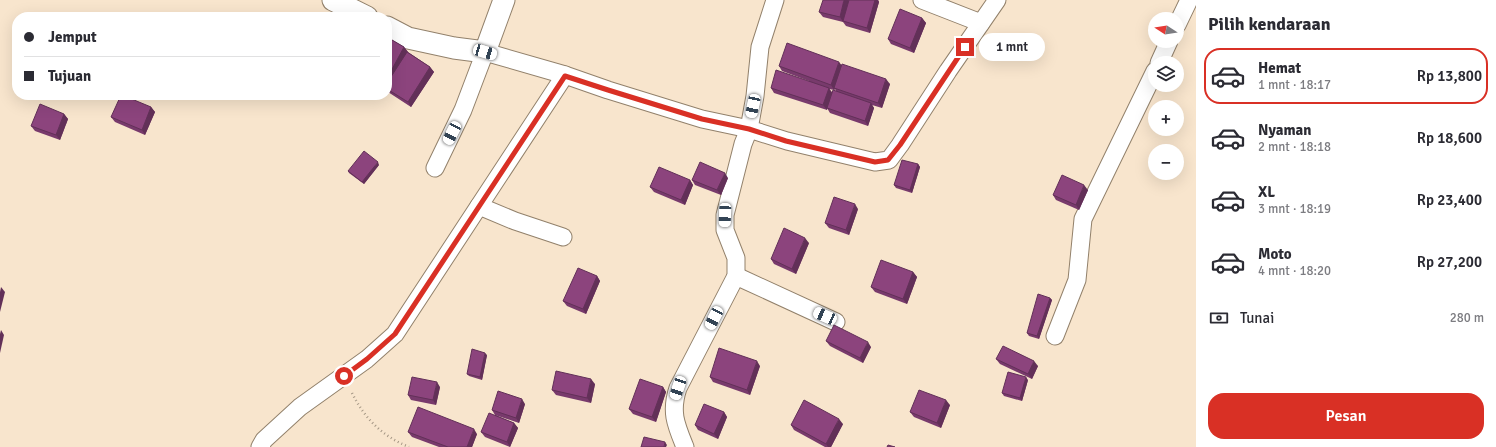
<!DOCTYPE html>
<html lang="id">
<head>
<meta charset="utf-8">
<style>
	:root { --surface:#fff; --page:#f2f2f3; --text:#2b2b33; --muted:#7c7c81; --line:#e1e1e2; --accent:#d93025 }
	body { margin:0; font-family:Signika,sans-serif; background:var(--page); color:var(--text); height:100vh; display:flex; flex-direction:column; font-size:15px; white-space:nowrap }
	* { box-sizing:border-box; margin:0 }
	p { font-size:13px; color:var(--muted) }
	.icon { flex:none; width:22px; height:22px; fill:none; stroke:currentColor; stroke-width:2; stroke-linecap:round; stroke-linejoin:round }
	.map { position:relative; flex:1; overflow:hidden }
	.sheet { display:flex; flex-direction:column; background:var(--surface); width:300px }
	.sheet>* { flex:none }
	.guide { position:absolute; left:12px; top:12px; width:380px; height:88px; border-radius:16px; box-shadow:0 4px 16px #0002; display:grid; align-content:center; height:88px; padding:0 12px; background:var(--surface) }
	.needle { width:26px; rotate:282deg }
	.controls { position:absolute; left:1148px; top:12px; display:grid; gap:8px }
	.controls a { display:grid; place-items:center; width:36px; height:36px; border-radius:50%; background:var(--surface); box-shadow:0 4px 16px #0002; font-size:20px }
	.end { position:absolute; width:18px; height:18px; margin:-9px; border:5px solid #d93025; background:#fff; box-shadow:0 0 0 2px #fff }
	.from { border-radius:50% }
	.bubble { position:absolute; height:28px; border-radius:14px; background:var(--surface); box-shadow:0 4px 16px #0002; font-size:13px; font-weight:600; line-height:28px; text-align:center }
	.car { position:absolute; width:12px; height:24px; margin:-12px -6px; border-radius:5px; box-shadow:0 0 3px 1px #0007; background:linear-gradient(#fff 24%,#345 0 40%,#fff 0 76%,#345 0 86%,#fff 0) }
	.guide b { display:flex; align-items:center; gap:14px; height:38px; font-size:15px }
	.guide b+b { border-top:1px solid var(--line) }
	.guide i { width:10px; height:10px; background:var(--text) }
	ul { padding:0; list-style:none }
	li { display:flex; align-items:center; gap:12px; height:56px; margin:0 8px 6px; padding:0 4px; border:2px solid transparent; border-radius:16px }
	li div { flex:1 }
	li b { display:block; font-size:15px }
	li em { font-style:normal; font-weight:600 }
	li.selected { border-color:var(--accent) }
	li>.icon { width:36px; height:36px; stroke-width:1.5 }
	h2 { padding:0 12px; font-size:18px; line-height:48px }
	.pay { display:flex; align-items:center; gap:10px; height:44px; padding:0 12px; font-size:15px }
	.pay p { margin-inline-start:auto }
	.primary-button { display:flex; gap:8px; margin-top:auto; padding:8px 12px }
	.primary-button a { flex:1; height:46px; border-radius:16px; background:var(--accent); color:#fff; font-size:16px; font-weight:600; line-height:46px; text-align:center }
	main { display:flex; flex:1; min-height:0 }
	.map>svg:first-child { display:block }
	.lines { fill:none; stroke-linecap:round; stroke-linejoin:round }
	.minor-casing { stroke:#92816b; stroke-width:19 }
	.tertiary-casing { stroke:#92816b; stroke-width:23 }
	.path { stroke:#a49684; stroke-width:2.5; stroke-dasharray:1 3; stroke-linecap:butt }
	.minor { stroke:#fff; stroke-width:17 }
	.tertiary { stroke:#fff; stroke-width:21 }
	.wall { fill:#783a6c; fill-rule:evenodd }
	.shaded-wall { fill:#623058 }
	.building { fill:#8c447d; stroke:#623058 }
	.route { stroke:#d93025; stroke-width:5 }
</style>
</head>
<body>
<main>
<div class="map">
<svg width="1196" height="447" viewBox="0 0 1196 447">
	<rect width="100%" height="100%" fill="#f8e5cd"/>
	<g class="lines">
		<g class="minor-casing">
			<g id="minor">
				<polyline points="775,0 760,47 755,96 749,129 787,141 875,162 889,160 900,145 948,71 997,0"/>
				<polyline points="922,0 981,23"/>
				<polyline points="1177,25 1189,0"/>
				<polyline points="1159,63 1169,41"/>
				<path d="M435,168L463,110L485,52L565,75L608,90L702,119L749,129L743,144L725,215V230L736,258V276L678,388C670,412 676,425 685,447"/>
				<polyline points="479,206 515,221 563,237"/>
				<polyline points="736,276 836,322"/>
				<polyline points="1055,336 1077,280 1083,219 1155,71"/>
				<polyline points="260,447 264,440 300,407 367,359 395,334 565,75"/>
			</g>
		</g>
		<g class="tertiary-casing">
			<g id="tertiary">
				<polyline points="333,0 367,17"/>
				<polyline points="387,27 408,38 454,48 485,52 504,0"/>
			</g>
		</g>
		<path class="path" d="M352,393C365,419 382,436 409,447"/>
		<use href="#minor" class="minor"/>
		<use href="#tertiary" class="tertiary"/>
	</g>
	<g class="wall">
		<polygon points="849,0 878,0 879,2 870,33 846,26 843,22 823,17 819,12"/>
		<polygon points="922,18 926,23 914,53 891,44 888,39"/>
		<polygon points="387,37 404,47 408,52 430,67 434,72 411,107 388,92 387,91 387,83 391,77 387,74"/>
		<path d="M842,65L890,84L882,108L872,105L874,108L868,126L830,113L827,108V110L774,93L771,88L809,81L782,71L779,66ZM829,89L834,90L835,89L836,91L832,92Z"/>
		<polygon points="151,107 155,112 145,135 115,122 111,117"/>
		<polygon points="64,114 68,119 60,140 35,131 31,126"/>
		<polygon points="918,164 920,167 912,193 896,188 894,185"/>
		<polygon points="379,165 364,184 349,173 348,171"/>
		<polygon points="728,178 721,195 695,185 692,180"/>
		<polygon points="690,180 693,185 685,205 654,192 650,187"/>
		<polygon points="1088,190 1079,210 1056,200 1053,195"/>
		<polygon points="858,209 849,235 829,228 825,223"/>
		<polygon points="809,243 796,274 774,264 771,259"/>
		<polygon points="913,272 917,277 907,304 875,292 871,287"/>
		<polygon points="597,276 600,281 586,314 567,306 563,301"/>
		<polygon points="1050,298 1052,300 1039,339 1029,336 1027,333"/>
		<polygon points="826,341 871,347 863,363 830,346"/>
		<polygon points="487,355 482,380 469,376 467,374"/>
		<polygon points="996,359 1038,366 1032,379 1000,364"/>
		<polygon points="760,366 750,395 713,382 710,377"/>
		<polygon points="1028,380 1022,401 1004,396 1002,393"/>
		<polygon points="595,384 591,403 556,395 552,390"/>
		<polygon points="440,387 436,405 411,400 408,395"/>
		<polygon points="663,387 666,392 656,422 633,414 629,409"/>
		<polygon points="525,404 519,423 495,415 514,423 518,428 510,447 485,437 481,432 495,415 492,410"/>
		<polygon points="950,405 941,428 914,417 910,412"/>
		<polygon points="724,412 727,417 718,439 698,430 695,425"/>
		<polygon points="843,424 831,447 825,447 794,430 791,425"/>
		<polygon points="408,432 477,434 472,447 439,447 412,437"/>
	</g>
	<g class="shaded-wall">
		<polygon points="844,0 849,0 843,22 840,17"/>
		<polygon points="875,0 878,0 879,2 870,33 867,28"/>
		<polygon points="922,18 926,23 914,53 910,48"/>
		<polygon points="404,47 408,52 393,78 390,73"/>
		<polygon points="839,62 843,67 834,88 835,89 834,90 831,85"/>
		<polygon points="430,67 434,72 411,107 408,102"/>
		<polygon points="886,79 890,84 882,108 878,103"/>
		<polygon points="829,88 832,93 827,110 823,105"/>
		<polygon points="871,103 874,108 868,126 865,121"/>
		<polygon points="151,107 155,112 145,135 142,130"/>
		<polygon points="64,114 68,119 60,140 56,135"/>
		<polygon points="378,162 379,165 364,184 362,182"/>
		<polygon points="918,164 920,167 912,193 910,190"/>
		<polygon points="725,173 728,178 721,195 717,190"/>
		<polygon points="690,180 693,185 685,205 681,200"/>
		<polygon points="1084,185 1088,190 1079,210 1076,205"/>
		<polygon points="855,204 858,209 849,235 846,230"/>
		<polygon points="805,238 809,243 796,274 792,269"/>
		<polygon points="913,272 917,277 907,304 903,299"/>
		<polygon points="597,276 600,281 586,314 583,309"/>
		<polygon points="1,287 5,292 0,312 0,292"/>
		<polygon points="1050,298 1052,300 1039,339 1037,336"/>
		<polygon points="1,330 4,335 0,353 0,334"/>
		<polygon points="868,342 871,347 863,363 860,358"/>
		<polygon points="485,353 487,355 482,380 480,377"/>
		<polygon points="757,361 760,366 750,395 747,390"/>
		<polygon points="1034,361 1038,366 1032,379 1028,374"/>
		<polygon points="1026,377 1028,380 1022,401 1020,398"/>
		<polygon points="591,379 595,384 591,403 587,398"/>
		<polygon points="437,382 440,387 436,405 433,400"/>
		<polygon points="663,387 666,392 656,422 652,417"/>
		<polygon points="522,399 525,404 519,423 516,418"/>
		<polygon points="946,400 950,405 941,428 937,423"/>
		<polygon points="724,412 727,417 718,439 714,434"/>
		<polygon points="839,419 843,424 831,447 828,447 826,444"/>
		<polygon points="514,423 518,428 510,447 507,442"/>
		<polygon points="474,429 477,434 472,447 467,447"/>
		<polygon points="665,442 667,445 666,447 664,447"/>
	</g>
	<g class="building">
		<polygon points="823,0 844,0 840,17 819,12"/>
		<polygon points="849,0 875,0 867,28 843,21"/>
		<polygon points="900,9 922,18 910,48 888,39"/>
		<polygon points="387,37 404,47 390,73 387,71"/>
		<polygon points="787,43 839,62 831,85 779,66"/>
		<polygon points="407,52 430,67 408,102 387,89 387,83"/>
		<polygon points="842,64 886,79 878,103 834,88"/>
		<polygon points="776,70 829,88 823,105 771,88"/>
		<polygon points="833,90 871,103 865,121 827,108"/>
		<polygon points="121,95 122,95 151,107 142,130 111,117"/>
		<polygon points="40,104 64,114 56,135 31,126"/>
		<polygon points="364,151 378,162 362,182 348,171"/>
		<polygon points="902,160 918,164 910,190 894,185"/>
		<polygon points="700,162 725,173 717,190 692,180"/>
		<polygon points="659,167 690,180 681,200 650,187"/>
		<polygon points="1062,175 1084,185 1076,205 1053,195"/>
		<polygon points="834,197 855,204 846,230 825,223"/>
		<polygon points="784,228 805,238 792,269 771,259"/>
		<polygon points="881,260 913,272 903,299 871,287"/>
		<polygon points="578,268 597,276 583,309 563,301"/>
		<polygon points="1038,294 1050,298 1037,336 1027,333"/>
		<polygon points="834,325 868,342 860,358 826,341"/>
		<polygon points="1003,346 1034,361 1028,374 996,359"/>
		<polygon points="719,348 757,361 747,390 710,377"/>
		<polygon points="472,349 485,353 480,377 467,374"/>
		<polygon points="556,371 591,379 587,398 552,390"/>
		<polygon points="1008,372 1026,377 1020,398 1002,393"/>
		<polygon points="412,377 437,382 433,400 408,395"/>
		<polygon points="640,379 663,387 652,417 629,409"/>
		<polygon points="919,390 946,400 937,423 910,412"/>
		<polygon points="498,391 522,399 516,418 492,410"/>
		<polygon points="804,400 839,419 826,444 791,425"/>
		<polygon points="704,404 724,412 714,434 695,425"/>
		<polygon points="418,407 474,429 467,447 448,447 408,432"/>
		<polygon points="489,413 514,423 507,442 481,432"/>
		<polygon points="644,437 665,442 664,447 641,447"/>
		<polygon points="888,445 895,447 887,447"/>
	</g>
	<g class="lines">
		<polyline class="route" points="344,376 367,359 395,334 565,76 608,90 702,119 749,129 786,141 875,162 888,160 900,145 965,47"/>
	</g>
</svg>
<div class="controls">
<a><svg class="needle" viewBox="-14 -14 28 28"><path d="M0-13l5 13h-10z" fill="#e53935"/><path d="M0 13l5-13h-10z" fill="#7c7c81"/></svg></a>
<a><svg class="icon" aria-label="layers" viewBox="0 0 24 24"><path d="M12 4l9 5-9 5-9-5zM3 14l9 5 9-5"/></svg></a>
<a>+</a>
<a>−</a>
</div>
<i class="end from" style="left:344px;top:376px"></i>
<i class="end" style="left:965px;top:47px"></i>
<div class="bubble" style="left:979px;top:33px;width:66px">1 mnt</div>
<i class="car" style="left:485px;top:52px;rotate:106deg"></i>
<i class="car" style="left:753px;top:106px;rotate:192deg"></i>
<i class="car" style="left:452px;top:133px;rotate:207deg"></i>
<i class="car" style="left:725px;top:215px;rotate:182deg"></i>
<i class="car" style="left:825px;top:316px;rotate:294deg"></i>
<i class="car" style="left:714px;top:318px;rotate:207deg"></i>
<i class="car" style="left:678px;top:388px;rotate:199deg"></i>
<div class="guide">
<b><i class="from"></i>Jemput</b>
<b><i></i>Tujuan</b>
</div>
</div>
<section class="sheet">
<h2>Pilih kendaraan</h2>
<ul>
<li class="selected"><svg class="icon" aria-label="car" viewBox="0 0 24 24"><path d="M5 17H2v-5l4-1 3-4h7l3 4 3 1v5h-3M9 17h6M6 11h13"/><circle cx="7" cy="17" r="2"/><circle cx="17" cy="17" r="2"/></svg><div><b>Hemat</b><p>1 mnt · 18:17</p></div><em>Rp 13,800</em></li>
<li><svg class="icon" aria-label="car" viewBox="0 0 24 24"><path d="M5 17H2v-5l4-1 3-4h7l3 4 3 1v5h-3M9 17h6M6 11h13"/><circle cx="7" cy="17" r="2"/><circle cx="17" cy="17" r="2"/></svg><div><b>Nyaman</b><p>2 mnt · 18:18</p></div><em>Rp 18,600</em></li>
<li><svg class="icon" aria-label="car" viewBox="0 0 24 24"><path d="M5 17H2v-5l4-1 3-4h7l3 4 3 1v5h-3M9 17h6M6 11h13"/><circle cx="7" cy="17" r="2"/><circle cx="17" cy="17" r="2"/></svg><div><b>XL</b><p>3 mnt · 18:19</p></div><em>Rp 23,400</em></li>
<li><svg class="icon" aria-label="car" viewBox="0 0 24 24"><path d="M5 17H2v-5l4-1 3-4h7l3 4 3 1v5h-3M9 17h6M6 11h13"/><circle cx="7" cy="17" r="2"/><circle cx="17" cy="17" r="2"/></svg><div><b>Moto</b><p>4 mnt · 18:20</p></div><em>Rp 27,200</em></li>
</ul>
<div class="pay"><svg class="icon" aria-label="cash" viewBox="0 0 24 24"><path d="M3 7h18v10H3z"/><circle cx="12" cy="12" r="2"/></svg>Tunai<p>280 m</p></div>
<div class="primary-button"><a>Pesan</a></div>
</section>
</main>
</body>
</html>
